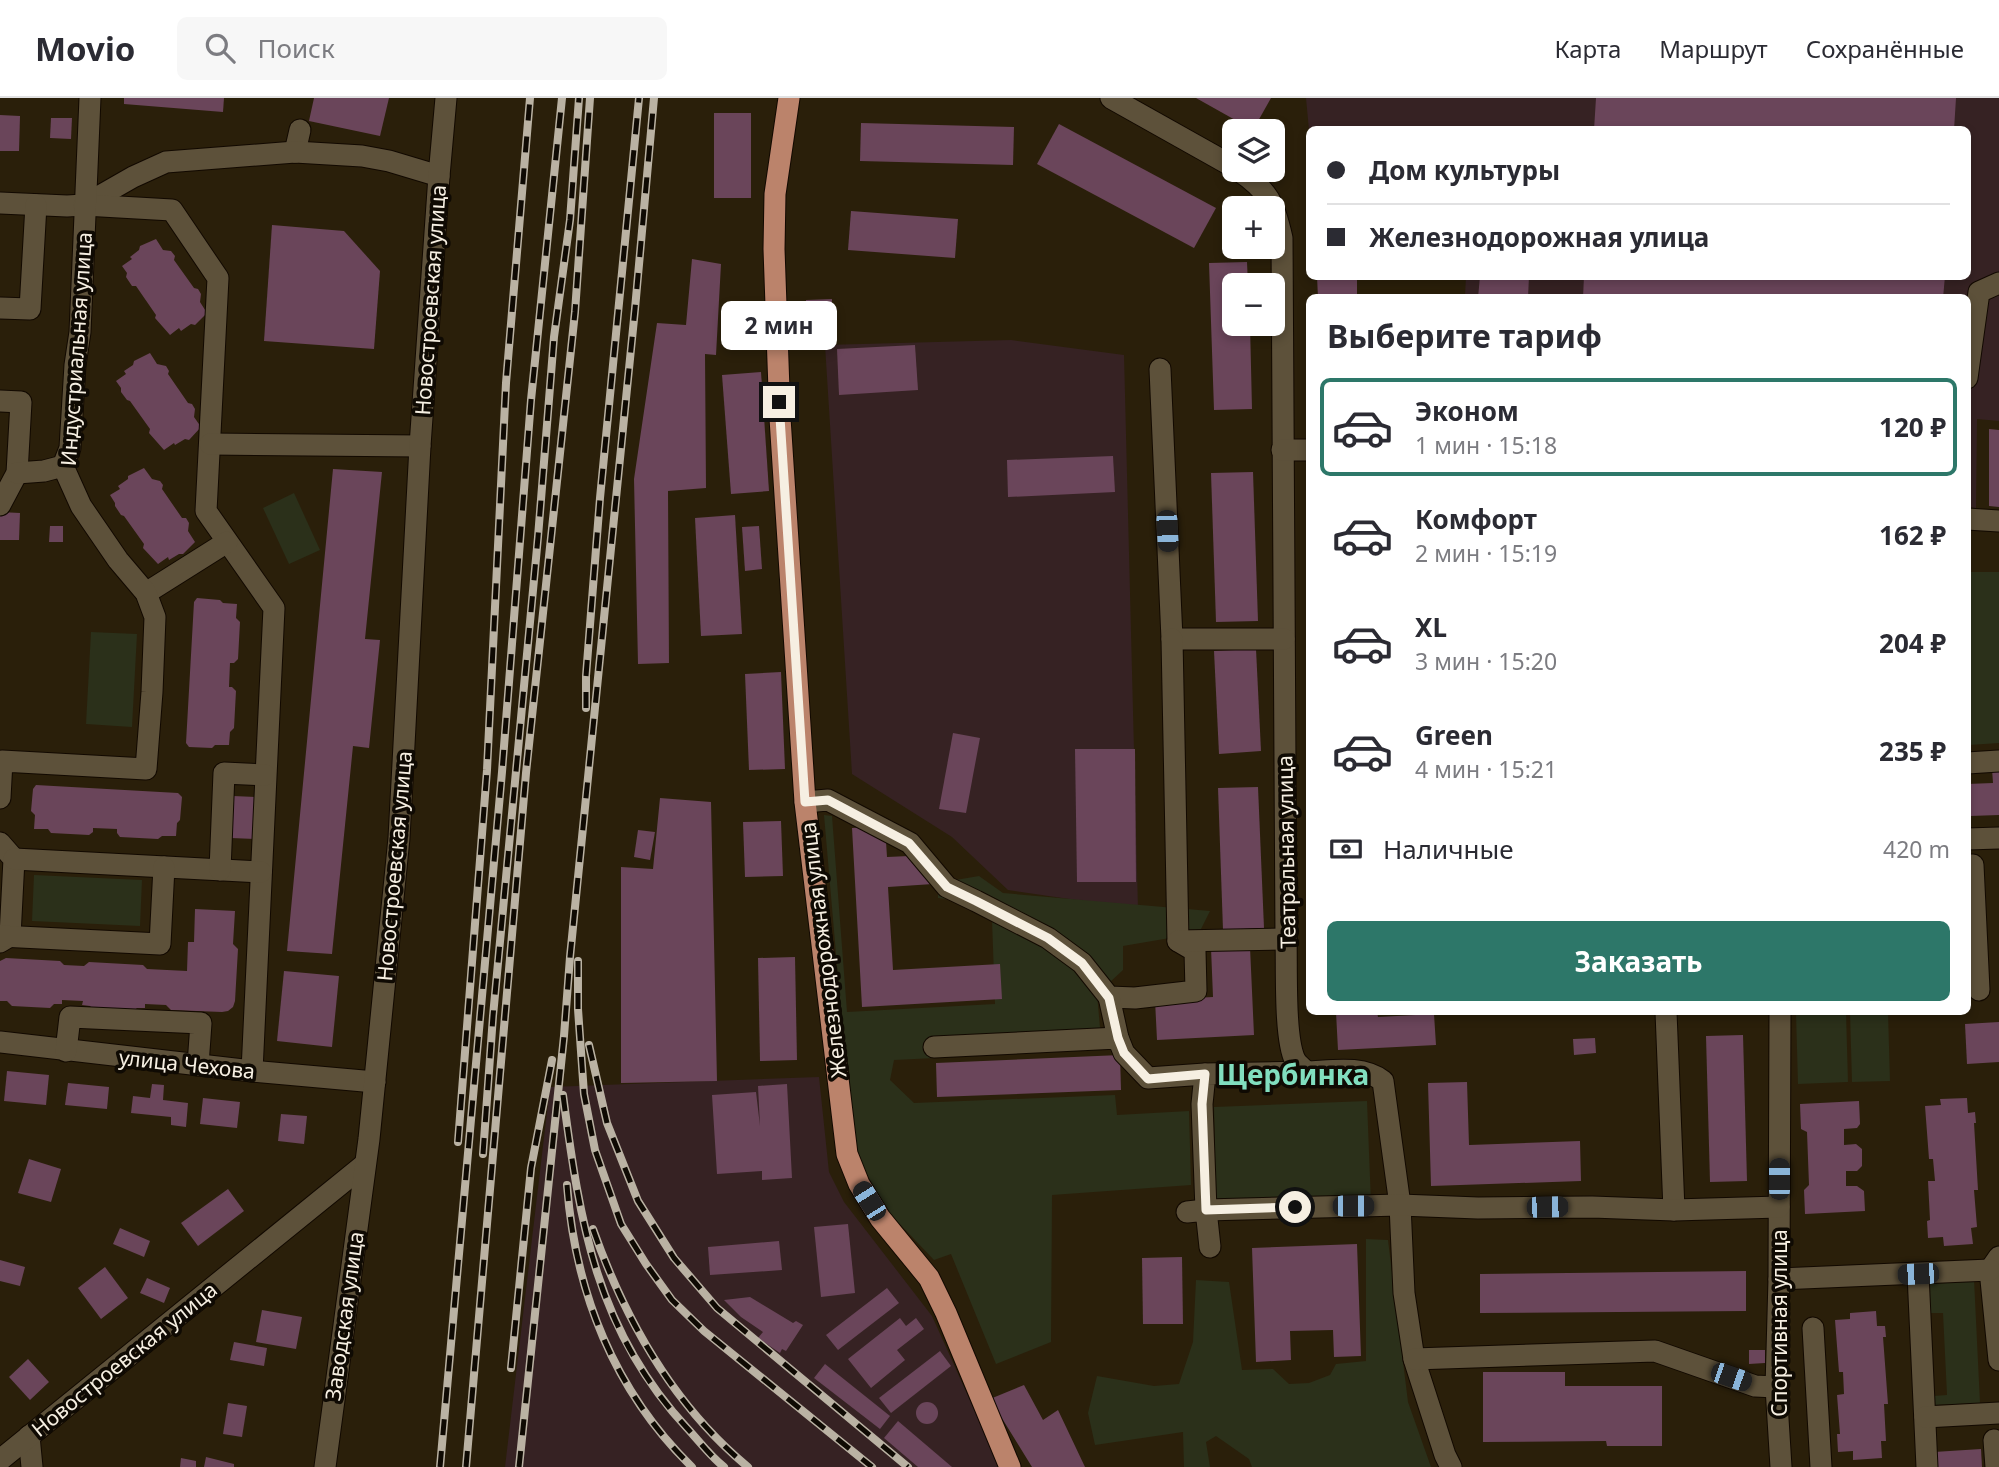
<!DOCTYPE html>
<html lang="ru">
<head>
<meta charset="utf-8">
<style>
	:root { --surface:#fff; --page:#f7f7f7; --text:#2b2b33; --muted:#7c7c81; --line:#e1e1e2; --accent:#2d7769 }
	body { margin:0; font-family:"Noto Sans",sans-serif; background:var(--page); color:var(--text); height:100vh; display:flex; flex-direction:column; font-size:26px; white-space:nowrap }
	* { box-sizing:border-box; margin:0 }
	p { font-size:23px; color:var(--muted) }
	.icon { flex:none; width:38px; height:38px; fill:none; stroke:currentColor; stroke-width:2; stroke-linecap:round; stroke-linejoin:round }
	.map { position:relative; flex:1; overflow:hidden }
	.sheet { position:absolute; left:1306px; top:196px; width:665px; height:721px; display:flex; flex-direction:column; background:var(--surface); border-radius:10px; box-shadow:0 4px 10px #0003 }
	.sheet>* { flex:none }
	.guide { position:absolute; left:1306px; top:28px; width:665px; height:154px; border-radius:10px; box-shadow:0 4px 10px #0003; display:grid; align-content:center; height:154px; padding:0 21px; background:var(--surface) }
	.fabs { position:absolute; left:1222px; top:21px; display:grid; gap:14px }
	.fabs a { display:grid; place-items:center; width:63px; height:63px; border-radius:10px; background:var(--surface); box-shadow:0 4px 10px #0003; font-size:35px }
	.end { position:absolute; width:32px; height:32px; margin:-16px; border:9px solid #f6efe2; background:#111; box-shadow:0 0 0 4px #111 }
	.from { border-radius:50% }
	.bubble { position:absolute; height:49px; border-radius:10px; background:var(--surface); box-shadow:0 4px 10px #0003; font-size:23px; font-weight:700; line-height:49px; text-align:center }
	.car { position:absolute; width:21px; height:42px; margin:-21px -10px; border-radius:9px; box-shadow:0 0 5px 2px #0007; background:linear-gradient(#222 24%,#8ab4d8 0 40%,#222 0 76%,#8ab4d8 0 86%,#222 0) }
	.guide b { display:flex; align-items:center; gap:24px; height:66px; font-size:26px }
	.guide b+b { border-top:2px solid var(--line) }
	.guide i { width:18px; height:18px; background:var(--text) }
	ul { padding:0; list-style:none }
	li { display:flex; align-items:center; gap:21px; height:98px; margin:0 14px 10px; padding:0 7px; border:4px solid transparent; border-radius:10px }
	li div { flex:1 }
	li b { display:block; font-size:26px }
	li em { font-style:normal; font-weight:700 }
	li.current { border-color:var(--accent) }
	li>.icon { width:63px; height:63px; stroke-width:1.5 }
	h2 { padding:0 21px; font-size:32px; line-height:84px }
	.pay { display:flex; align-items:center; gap:18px; height:77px; padding:0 21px; font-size:26px }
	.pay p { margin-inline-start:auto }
	.primary-button { display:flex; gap:14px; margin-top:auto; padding:14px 21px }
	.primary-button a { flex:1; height:80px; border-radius:10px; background:var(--accent); color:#fff; font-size:28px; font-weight:700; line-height:80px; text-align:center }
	header { display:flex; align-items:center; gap:42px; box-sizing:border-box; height:98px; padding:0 35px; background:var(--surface); border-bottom:2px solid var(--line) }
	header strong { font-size:33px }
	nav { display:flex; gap:38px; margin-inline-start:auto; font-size:24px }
	.search { width:490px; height:63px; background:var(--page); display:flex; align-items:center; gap:18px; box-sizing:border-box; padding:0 24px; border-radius:10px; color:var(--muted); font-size:26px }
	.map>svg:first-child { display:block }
	.industrial { fill:#362223 }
	.green { fill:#2b301a }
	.building { fill:#6a455a }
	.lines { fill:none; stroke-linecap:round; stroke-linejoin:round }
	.minor-casing { stroke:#120900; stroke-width:23 }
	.major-casing { stroke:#120900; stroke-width:23 }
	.minor { stroke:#5d513a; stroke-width:21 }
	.major { stroke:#bb836b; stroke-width:21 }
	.rail-casing { stroke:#bab2a3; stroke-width:8 }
	.rail { stroke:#0f0a03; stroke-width:5; stroke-dasharray:16; stroke-linecap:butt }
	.route { stroke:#f6efe2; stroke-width:9 }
	.labels { text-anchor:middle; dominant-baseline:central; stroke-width:7; stroke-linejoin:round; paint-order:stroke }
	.street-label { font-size:21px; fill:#f6efe2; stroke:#0f0a03 }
	.district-label { font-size:28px; font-weight:bold; fill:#81debf; stroke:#0f0a03 }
</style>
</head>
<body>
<header>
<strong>Movio</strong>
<div class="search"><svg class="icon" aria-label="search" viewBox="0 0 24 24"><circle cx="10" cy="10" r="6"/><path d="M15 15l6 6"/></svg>Поиск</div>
<nav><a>Карта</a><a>Маршрут</a><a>Сохранённые</a></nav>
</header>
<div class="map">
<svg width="1999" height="1369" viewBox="0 0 1999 1369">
	<rect width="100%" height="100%" fill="#2a1f0a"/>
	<g class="industrial">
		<polygon points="1306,0 1999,0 1999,323 1977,321 1976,410 1967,409 1967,200 1465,199 1466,178 1967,178 1967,32 1309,32"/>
		<polygon points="1011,242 1124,257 1138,811 1008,792 952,739 852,676 825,247"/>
		<polygon points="819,979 829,1074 844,1104 932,1218 1000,1369 505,1369 550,989"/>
	</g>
	<g class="green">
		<polygon points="294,395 320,452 289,466 263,410"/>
		<polygon points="1967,474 1999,474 1999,645 1969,647 1967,582"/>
		<polygon points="91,534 137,536 132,629 86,626"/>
		<polygon points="824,717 832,718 847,914 995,906 992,822 965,803 938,800 938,785 979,778 1003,795 1210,813 1199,835 1123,848 1123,872 1097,896 1102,952 894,962 890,982 914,1005 1115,997 1117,1017 1189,1013 1191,1087 1052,1097 1051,1244 996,1266 951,1156 934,1162 876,1101 853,1052"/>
		<polygon points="34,777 142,782 140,828 32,823"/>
		<polygon points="1846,914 1848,984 1798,986 1796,915"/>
		<polygon points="1850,914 1888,914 1890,983 1852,984"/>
		<polygon points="1367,1003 1371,1105 1216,1107 1214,1009"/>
		<polygon points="1366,1141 1388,1142 1408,1304 1431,1369 1252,1369 1249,1361 1216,1338 1206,1344 1210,1369 1184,1369 1183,1334 1095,1347 1088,1315 1097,1278 1154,1288 1179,1286 1193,1244 1196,1182 1229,1184 1242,1272 1273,1271 1289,1286 1309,1285 1330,1277 1336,1266 1366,1263"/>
		<polygon points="1974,1181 1980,1305 1933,1307 1933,1298 1947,1297 1943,1215 1927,1215 1926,1183"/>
	</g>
	<g class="building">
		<polygon points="124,0 224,0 223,14 124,6"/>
		<polygon points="314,0 389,0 380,38 309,23"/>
		<polygon points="1196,0 1271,0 1253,32"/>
		<polygon points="1596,0 1956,0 1954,32 1594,32"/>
		<rect x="714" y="15" width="37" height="85"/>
		<polygon points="0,17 20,18 19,53 0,53"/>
		<polygon points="51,20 72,20 71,41 50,40"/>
		<polygon points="861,25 1014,29 1013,67 860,63"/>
		<polygon points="1059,26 1216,110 1194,150 1037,66"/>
		<polygon points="851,113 958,121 955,160 848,152"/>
		<polygon points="272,127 344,133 380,173 374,251 264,243"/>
		<polygon points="156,141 163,152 171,153 175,158 174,162 194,190 198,191 201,196 200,204 207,215 195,227 191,226 181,233 179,230 170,237 155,220 156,217 136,188 132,188 126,179 127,175 122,168 132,161 130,159 139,152 140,148"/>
		<polygon points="692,161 721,166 716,257 705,256 706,390 668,393 669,565 638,566 634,381 657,225 686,227"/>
		<polygon points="1247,164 1248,187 1234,187 1234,226 1250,226 1252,311 1214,312 1209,165"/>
		<polygon points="1317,178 1357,178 1357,200 1318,200"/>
		<polygon points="1480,178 1529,178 1528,200 1478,200"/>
		<polygon points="1584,178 1945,178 1943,200 1583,200"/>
		<polygon points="832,201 832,223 819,224 820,247 807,247 806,202"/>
		<polygon points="915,247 918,292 839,297 837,251"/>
		<polygon points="150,255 157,266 166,268 169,273 168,276 188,305 192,306 195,311 194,319 201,329 189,342 185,341 175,347 174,345 164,352 149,335 150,331 130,303 127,302 121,294 121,290 116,283 126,276 124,273 133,267 134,263"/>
		<polygon points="761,274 769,393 731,396 722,277"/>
		<polygon points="1989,331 1999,332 1999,409 1989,408"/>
		<polygon points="1113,358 1115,394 1008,399 1007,362"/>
		<polygon points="144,370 152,381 160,383 163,387 162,391 182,420 186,420 189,425 188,433 195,444 183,456 179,456 169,462 168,459 158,466 143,450 144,446 124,418 121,417 115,408 115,405 110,397 120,391 118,388 128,381 128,378"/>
		<polygon points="333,371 382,374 365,541 380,542 369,650 353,648 332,856 287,853"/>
		<polygon points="1253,374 1258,523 1216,524 1211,375"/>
		<polygon points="0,414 20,415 19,442 0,442"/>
		<polygon points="735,417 742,536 701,538 695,420"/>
		<polygon points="50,428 63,428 63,444 49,444"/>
		<polygon points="759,428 762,471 745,473 742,429"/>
		<polygon points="197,500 220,502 223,505 237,506 236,520 240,524 238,561 234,565 230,565 229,589 232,589 236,593 234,630 230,634 229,647 215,647 212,650 189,649 186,645 194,504"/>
		<polygon points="1256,551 1261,653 1219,656 1214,553"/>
		<polygon points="781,574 785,671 749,672 745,576"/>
		<polygon points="953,635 980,640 966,715 939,711"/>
		<polygon points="1075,651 1135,651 1136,784 1077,784"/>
		<polygon points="1992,671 1999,671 1999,717 1970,718 1971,726 1967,726 1967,686 1993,685"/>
		<polygon points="36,687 178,695 182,699 180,722 177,725 176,738 162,738 158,741 120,739 117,735 117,731 93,730 93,734 89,737 51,735 48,731 34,731 35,717 31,713 33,691"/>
		<polygon points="1258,689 1264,830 1223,832 1218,690"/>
		<polygon points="233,698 257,699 255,741 231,740"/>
		<polygon points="660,700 711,704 717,983 621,985 621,769 653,771"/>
		<polygon points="781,723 783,778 745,779 743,724"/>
		<polygon points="885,728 887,759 931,757 933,786 888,789 893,872 1000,866 1002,901 862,909 852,730"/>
		<polygon points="638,732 655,734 650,762 634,759"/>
		<polygon points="195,811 235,813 233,846 238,851 235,903 233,909 228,913 222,914 171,912 166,907 145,906 145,910 137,910 132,914 94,912 90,908 82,907 83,903 62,902 62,906 54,906 50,910 12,908 7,903 0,903 0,863 6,860 60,863 64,867 84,868 89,864 143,867 147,871 187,873 188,844 194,844"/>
		<polygon points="1250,849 1254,937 1157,942 1155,902 1213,899 1211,850"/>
		<polygon points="795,859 797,962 760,963 758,860"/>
		<polygon points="284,873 339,878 332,949 277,943"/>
		<polygon points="1336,914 1377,914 1378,919 1434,916 1436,947 1338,952"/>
		<polygon points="1999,924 1999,964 1967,966 1965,926"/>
		<polygon points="1743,937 1747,1083 1710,1084 1706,938"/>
		<polygon points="1595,940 1596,955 1574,957 1573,941"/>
		<polygon points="1120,957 1121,992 937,999 936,965"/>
		<polygon points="7,973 49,977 46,1007 4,1003"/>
		<polygon points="1467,984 1469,1047 1580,1043 1581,1083 1431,1088 1428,985"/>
		<polygon points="68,985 109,989 107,1011 65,1007"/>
		<polygon points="152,986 164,987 163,1002 188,1005 186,1029 171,1027 171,1019 131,1015 133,998 150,1000"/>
		<polygon points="787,986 792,1080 762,1082 762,1073 717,1076 712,997 756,994 760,1028 758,988"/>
		<polygon points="203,1000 240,1004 237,1030 200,1026"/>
		<polygon points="1967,1000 1968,1015 1975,1014 1976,1025 1974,1025 1978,1092 1974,1092 1977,1129 1971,1130 1973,1146 1944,1148 1943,1139 1928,1140 1927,1123 1930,1122 1928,1083 1935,1083 1933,1061 1929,1061 1925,1008 1941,1007 1940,1001"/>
		<polygon points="1859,1003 1860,1026 1857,1030 1844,1031 1844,1047 1856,1046 1862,1051 1862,1068 1857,1073 1846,1073 1846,1088 1857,1088 1864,1093 1865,1113 1805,1116 1804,1092 1809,1087 1807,1034 1801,1031 1800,1006"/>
		<polygon points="281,1016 307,1018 304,1046 278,1043"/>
		<polygon points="29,1061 61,1071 51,1104 18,1095"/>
		<polygon points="228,1091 244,1113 198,1148 181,1125"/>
		<polygon points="848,1126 855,1195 821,1199 814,1129"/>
		<polygon points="120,1130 150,1143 144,1159 113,1146"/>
		<polygon points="779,1143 782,1172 710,1177 708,1149"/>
		<polygon points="1357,1146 1361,1258 1334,1259 1333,1232 1290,1233 1291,1262 1256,1264 1252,1150"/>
		<polygon points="1182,1159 1183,1226 1143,1226 1142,1160"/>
		<polygon points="0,1162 25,1169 20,1188 0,1183"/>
		<polygon points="105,1169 128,1200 101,1221 78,1190"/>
		<polygon points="1746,1173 1746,1213 1480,1215 1480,1176"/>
		<polygon points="147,1180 170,1190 164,1205 140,1195"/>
		<polygon points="887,1190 899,1205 838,1252 826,1237"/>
		<polygon points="750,1199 793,1225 796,1223 803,1227 786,1253 782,1251 780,1255 758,1240 763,1234 741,1219 724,1202"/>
		<polygon points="262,1212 302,1219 296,1251 256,1244"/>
		<polygon points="1876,1213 1877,1228 1885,1228 1886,1239 1883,1239 1888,1306 1884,1306 1886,1343 1881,1343 1882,1360 1853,1362 1853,1353 1838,1354 1837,1336 1840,1336 1837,1297 1844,1296 1843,1274 1839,1274 1835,1222 1850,1221 1850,1215"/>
		<polygon points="900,1220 906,1228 916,1220 924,1231 897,1252 905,1262 871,1290 848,1261"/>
		<polygon points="234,1244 267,1250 264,1268 230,1262"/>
		<polygon points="1749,1252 1765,1252 1765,1265 1749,1266"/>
		<polygon points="940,1253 951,1268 891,1315 879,1300"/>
		<polygon points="28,1261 49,1284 30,1302 9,1279"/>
		<polygon points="825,1266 890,1318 880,1331 814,1280"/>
		<polygon points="1483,1274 1565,1274 1565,1288 1662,1288 1662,1348 1607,1348 1606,1343 1483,1344"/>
		<polygon points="1024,1287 1043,1322 1058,1312 1085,1369 1032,1369 990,1301"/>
		<circle cx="927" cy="1315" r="11"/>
		<polygon points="228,1305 247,1308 242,1339 223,1336"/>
		<polygon points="898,1323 952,1369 918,1369 884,1340"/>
		<polygon points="1981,1351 1982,1369 1935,1369 1934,1354"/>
		<polygon points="206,1359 234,1366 234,1369 204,1369"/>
		<polygon points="181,1360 196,1363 196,1369 180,1369"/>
	</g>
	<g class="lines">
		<g class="minor-casing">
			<g id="minor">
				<polyline points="1111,0 1234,69"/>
				<polyline points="295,54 300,32"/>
				<path d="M1238,72C1269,93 1274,105 1282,140L1286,841C1287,868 1284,940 1295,962C1298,967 1302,970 1307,974C1332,973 1362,967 1383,983L1400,1107L1404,1195L1414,1261L1445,1357L1451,1369"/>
				<polyline points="0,105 67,108 84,107 133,79 166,64 295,54 362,58 389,63 439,78"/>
				<polyline points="84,107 172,112 218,180 206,413 274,510 252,973"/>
				<polyline points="0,210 30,211 36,107"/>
				<polyline points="1160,271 1172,541 1284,541"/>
				<polyline points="1967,280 1979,194 1999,185"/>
				<polyline points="0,303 21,304 17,375 0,407"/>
				<polyline points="210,346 420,348"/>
				<polyline points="1282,352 1309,352"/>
				<polyline points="17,375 44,373 63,368"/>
				<polyline points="1967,421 1999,423"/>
				<polyline points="146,495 227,444"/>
				<polyline points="1967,665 1999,663"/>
				<polyline points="0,700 2,663 146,671 152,594 155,519 146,495 118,462 81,408 63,368 70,350 75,267 80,234 90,0"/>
				<polyline points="805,704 828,702 910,745 947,789 976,803 1048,840 1082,865 1109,899 1135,900 1196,893 1195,853 1178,843 1172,541"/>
				<polyline points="1967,741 1999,740"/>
				<polyline points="0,745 14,761 10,838 0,844"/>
				<polyline points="14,761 261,774"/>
				<polyline points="1967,767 1973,767 1979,892"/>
				<polyline points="220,772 224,675 265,677"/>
				<polyline points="0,838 160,846 164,769"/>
				<polyline points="1178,843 1286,841"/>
				<polyline points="1109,899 1118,940"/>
				<polyline points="1666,914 1674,1112"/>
				<polyline points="1780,914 1779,1181 1776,1289 1781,1369"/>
				<polyline points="0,944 252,973 375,984"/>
				<polyline points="934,949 1118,940 1124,955 1148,980 1205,976"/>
				<polyline points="66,953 70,919 201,925 198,967"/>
				<polyline points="1307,974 1205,976 1202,1006 1206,1112 1400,1107 1478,1110 1592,1109 1674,1112 1779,1109"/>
				<polyline points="1187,1114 1206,1112 1210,1149"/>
				<polyline points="1999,1159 1990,1172 1999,1262"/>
				<polyline points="1918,1176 1927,1369"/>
				<polyline points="1779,1181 1990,1172"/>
				<polyline points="1813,1230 1821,1369"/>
				<polyline points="1414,1261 1655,1253 1755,1288 1776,1289"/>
				<polyline points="1925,1319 1999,1315"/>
				<polyline points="29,1338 32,1369"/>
				<polyline points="1994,1342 1996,1369"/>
				<polyline points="0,1362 364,1067"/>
				<polyline points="325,1369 369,1041 399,740 420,348 439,78 446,0"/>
			</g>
		</g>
		<g class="major-casing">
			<polyline id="major" points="789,0 775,96 774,151 780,320 805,704 847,1056 859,1086 880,1120 929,1180 946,1215 1010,1369"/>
		</g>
		<use href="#minor" class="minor"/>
		<use href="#major" class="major"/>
		<g class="rail-casing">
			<g id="rail">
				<polyline points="586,610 586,578 600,400 639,0"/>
				<polyline points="578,863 578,911 584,996 595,1052 621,1126 646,1166 672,1202 704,1233 872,1369"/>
				<polyline points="589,947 607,1025 638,1103 674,1160 717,1210 908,1369"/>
				<path d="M563,997C580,1125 596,1232 687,1330C699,1343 710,1358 724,1369"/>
				<polyline points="458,1044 487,672 506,285 530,0"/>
				<polyline points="483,1056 493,918 538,439 554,239 570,122 579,0"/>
				<path d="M567,1087C575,1194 614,1293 692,1369"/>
				<path d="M593,1131C625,1222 673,1307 748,1369"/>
				<polyline points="511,1270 531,1070 552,962"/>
				<polyline points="440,1369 502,674 531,302 562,0"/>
				<polyline points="466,1369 526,675 575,214 590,0"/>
				<polyline points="519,1369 564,938 570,859 635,211 654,0"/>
			</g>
		</g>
		<use href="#rail" class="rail"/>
	</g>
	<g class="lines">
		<polyline class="route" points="779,304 805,704 828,702 909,745 947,789 976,803 1048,840 1082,865 1109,900 1118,940 1124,955 1148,981 1205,976 1202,1006 1206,1112 1295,1109"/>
	</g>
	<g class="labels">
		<g class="street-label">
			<text transform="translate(430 202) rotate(-86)">Новостроевская улица</text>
			<text transform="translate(76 251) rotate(-86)">Индустриальная улица</text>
			<text transform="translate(1286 754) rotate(-91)">Театральная улица</text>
			<text transform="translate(394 768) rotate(-85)">Новостроевская улица</text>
			<text transform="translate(823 852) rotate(-97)">Железнодорожная улица</text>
			<text transform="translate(187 966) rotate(6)">улица Чехова</text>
			<text transform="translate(344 1218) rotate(-82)">Заводская улица</text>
			<text transform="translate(1779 1225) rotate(-90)">Спортивная улица</text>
			<text transform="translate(124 1261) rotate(-39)">Новостроевская улица</text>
		</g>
		<g class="district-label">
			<text x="1293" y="976">Щербинка</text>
		</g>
	</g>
</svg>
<div class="fabs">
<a><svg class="icon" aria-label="layers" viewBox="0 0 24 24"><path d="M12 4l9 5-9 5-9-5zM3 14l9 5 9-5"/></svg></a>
<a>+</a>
<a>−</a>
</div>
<i class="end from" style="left:1295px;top:1109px"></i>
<i class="end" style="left:779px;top:304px"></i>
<div class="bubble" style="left:721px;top:203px;width:116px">2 мин</div>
<i class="car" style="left:1167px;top:433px;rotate:177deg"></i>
<i class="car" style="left:1779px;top:1081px;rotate:0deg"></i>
<i class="car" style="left:869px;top:1103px;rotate:328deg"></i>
<i class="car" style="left:1353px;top:1108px;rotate:90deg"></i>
<i class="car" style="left:1547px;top:1109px;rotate:89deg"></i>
<i class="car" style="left:1918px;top:1176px;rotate:268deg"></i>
<i class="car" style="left:1731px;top:1279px;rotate:109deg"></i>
<div class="guide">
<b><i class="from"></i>Дом культуры</b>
<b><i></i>Железнодорожная улица</b>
</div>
<section class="sheet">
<h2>Выберите тариф</h2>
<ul>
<li class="current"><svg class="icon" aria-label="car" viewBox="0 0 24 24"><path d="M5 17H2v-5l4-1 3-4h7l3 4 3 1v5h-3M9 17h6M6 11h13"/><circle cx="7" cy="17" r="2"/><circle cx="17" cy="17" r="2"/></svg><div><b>Эконом</b><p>1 мин · 15:18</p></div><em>120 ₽</em></li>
<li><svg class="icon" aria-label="car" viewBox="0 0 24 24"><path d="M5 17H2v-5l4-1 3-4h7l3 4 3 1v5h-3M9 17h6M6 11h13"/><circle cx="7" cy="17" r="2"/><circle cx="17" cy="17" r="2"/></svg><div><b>Комфорт</b><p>2 мин · 15:19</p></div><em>162 ₽</em></li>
<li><svg class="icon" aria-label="car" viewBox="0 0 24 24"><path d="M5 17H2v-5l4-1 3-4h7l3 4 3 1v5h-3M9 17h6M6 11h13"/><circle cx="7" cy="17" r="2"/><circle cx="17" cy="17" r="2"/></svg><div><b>XL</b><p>3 мин · 15:20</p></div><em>204 ₽</em></li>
<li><svg class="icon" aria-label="car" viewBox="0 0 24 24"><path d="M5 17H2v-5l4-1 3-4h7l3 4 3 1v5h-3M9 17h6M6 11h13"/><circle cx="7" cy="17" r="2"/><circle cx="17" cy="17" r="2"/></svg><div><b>Green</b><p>4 мин · 15:21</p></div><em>235 ₽</em></li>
</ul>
<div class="pay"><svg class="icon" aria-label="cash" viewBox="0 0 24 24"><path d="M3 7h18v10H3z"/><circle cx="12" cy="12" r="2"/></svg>Наличные<p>420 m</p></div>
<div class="primary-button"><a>Заказать</a></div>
</section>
</div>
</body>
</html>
